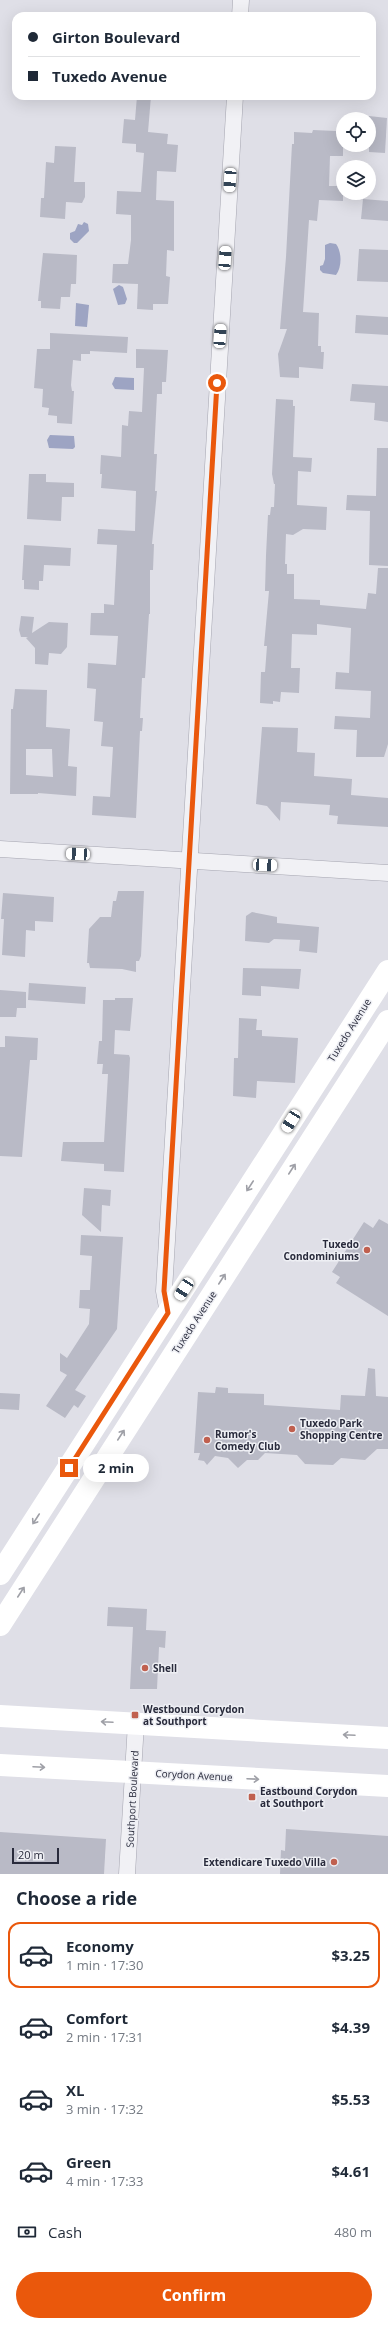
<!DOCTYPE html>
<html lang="en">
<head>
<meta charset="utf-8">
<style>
	:root { --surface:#fff; --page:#f6f6f7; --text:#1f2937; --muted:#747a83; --line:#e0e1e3; --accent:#ea580c }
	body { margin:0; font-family:"Open Sans",sans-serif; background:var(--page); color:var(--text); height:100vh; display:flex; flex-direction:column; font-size:15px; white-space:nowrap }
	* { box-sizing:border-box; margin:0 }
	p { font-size:13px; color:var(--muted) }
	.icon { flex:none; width:22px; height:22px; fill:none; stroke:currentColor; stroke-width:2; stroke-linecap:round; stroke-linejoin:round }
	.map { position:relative; height:1874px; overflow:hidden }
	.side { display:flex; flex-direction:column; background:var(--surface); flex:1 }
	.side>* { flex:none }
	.guide { position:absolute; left:12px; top:12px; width:364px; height:88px; border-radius:12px; box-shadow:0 4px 16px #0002; display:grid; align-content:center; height:88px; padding:0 16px; background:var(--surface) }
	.buttons { position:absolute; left:336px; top:112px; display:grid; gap:8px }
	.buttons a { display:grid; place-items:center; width:40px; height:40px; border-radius:50%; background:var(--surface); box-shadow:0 4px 16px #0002; font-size:20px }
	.scale { position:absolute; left:12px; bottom:10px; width:47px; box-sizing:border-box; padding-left:4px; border:2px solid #292b3c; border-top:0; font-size:11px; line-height:14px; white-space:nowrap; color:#292b3c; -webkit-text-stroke:3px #eeeff4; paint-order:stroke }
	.end { position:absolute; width:18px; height:18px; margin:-9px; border:5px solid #ea580c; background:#fff; box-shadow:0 0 0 2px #fff }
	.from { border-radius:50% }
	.bubble { position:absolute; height:28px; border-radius:14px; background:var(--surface); box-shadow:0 4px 16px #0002; font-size:13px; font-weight:700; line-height:28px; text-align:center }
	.car { position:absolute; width:12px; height:24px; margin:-12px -6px; border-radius:5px; box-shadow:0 0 3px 1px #0007; background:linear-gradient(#fff 24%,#345 0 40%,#fff 0 76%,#345 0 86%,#fff 0) }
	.guide b { display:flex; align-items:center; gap:14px; height:38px; font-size:15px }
	.guide b+b { border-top:1px solid var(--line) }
	.guide i { width:10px; height:10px; background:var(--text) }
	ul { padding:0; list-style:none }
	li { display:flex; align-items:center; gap:12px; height:66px; margin:0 8px 6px; padding:0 8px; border:2px solid transparent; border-radius:12px }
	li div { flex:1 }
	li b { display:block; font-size:15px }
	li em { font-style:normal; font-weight:700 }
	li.on { border-color:var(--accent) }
	li>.icon { width:36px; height:36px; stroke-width:1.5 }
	h2 { padding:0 16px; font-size:18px; line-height:48px }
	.pay { display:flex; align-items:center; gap:10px; height:44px; padding:0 16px; font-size:15px }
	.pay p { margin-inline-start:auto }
	.cta { display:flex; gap:8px; margin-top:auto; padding:8px 16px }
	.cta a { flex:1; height:46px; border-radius:24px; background:var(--accent); color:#fff; font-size:16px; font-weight:700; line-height:46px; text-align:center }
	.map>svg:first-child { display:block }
	.water { fill:#9da4c3 }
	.building { fill:#b9bac6; fill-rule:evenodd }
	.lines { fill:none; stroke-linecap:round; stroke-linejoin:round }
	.minor-casing { stroke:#a5a5b0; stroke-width:17 }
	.minor { stroke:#f1f1f5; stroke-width:16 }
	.secondary { stroke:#fff; stroke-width:22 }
	.oneway { stroke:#9fa0a7 }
	.route { stroke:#ea580c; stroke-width:5 }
	.poi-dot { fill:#c0604f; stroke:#eeeff4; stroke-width:1.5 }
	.labels { text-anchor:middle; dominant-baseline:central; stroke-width:3; stroke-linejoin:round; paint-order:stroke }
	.street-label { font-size:10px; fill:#292b3c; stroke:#eeeff4 }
	.poi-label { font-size:10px; font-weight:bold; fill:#292b3c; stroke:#eeeff4; text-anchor:start }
</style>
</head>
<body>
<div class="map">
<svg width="388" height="1874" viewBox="0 0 388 1874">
	<rect width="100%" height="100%" fill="#dfdfe7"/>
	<g class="water">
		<polygon points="84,222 88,224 89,231 77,243 74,243 70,239 70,233 75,231 78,224 82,225"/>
		<path d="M330,243L336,244C342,252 342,267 336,275L323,273L320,270V266L323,265L325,259V245Z"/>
		<polygon points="119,285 123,287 127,299 125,304 118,305 113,289"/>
		<polygon points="76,303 89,305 87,327 75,326"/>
		<polygon points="115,377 134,378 134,390 115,389 112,384"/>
		<polygon points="50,435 74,436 75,447 73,449 49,448 47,440"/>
	</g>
	<g class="building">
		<polygon points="137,96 151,96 148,132 168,134 167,144 178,145 176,172 157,171 156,200 174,201 174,251 167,250 166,276 170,277 168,304 153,304 153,310 137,309 138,284 112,283 113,264 128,264 131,240 131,215 116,214 117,191 141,192 144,153 136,152 136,144 122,143 124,119 135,120"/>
		<polygon points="369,116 387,118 385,153 369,152"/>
		<polygon points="313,130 336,131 336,134 343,134 343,156 330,156 329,186 343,186 343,201 319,200 317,221 309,220 303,312 319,313 318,346 321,346 321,352 324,352 323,369 299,367 299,378 280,377 278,354 287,329 280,329 286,257 292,144 294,144 294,132 312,133"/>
		<polygon points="55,146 76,147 74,182 85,182 85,197 82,203 66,202 65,219 40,217 41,198 44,198 46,162 54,163"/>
		<polygon points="363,199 388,201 388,221 361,219"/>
		<polygon points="359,249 388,250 388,282 357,281"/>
		<polygon points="43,253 77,255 76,284 71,284 70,297 61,297 60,309 41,308 41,301 38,301"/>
		<polygon points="356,315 388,317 388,335 355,333"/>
		<polygon points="50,333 128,337 127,353 90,351 90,354 81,354 81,361 73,360 71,385 72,391 74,391 72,424 57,423 57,416 48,415 49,408 42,407 43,389 34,388 37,349 50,349"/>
		<polygon points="136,349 168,350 166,382 162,382 162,394 157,394 154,454 157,454 155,491 157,491 152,544 154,544 153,570 150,570 150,614 149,614 145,678 142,678 140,718 143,718 142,731 140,731 136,818 92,815 93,796 110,797 113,747 101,746 103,722 94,721 96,689 87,688 88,663 116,665 118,636 90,635 91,613 104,613 104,604 114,605 117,545 97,544 98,529 135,531 136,491 101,488 102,474 100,474 101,455 121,457 122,425 128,426 129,411 142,412 144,368 136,368"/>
		<polygon points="352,384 388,386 388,422 374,420 375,403 350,401"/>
		<polygon points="276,399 293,400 293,406 295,406 293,457 312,458 311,472 298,471 297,505 327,507 326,530 303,529 293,535 286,534 285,564 287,564 287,574 294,574 294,599 320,600 320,605 366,609 368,593 376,594 378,568 388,568 388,744 384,757 356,757 357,730 334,729 335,716 370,718 371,691 335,689 336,672 349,673 351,628 317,624 317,635 292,634 291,668 300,668 299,693 281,692 280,702 273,701 273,704 260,703 261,672 265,672 267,646 264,646 269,591 265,591 266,555 268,515 270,515 271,507 274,507 275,484 274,484 272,474"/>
		<polygon points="377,448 388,448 388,566 369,565 370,511 346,510 347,495 376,496"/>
		<polygon points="29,474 46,474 46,482 74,483 74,497 62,497 61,521 27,519"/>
		<polygon points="24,545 71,548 70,566 44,565 43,581 39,581 39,590 24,589 24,580 22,580"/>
		<polygon points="21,616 34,617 32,633 49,622 68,623 67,647 61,654 49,653 48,665 35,664 35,648 26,638 28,637 21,637 19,630"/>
		<path d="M15,689L47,690L46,727L70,729L68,766L77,767L76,796L38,793V794H10L11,709H13ZM26,749H52L53,777L26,775Z"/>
		<polygon points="262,727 298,728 297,752 315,753 314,776 352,779 351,795 388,798 388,827 337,824 338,816 329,815 330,805 281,802 280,821 267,806 256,804"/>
		<polygon points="118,891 144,891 141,956 139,961 136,961 136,972 122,969 90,968 89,963 87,963 89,929 100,917 111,917 113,901 116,901"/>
		<polygon points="3,893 54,897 53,922 35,921 35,931 26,930 25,957 2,955 4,919 1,919"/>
		<polygon points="252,912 277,917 277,923 319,927 317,953 299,951 300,940 274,939 269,943 245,941 246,916"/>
		<polygon points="243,968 301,969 299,989 261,986 261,996 242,995"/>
		<polygon points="29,983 86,987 85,1004 28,1000"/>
		<polygon points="0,990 26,992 26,1008 17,1008 16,1017 0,1017"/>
		<polygon points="115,998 133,998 130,1031 115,1030 114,1054 129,1055 130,1058 124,1172 104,1171 104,1164 61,1161 63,1142 104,1142 108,1074 102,1074 103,1064 97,1064 99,1041 102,1041 103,1000 115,1000"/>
		<polygon points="239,1018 257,1019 256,1030 262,1030 262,1036 298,1038 295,1083 257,1081 256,1098 233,1096 234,1058 238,1058"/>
		<polygon points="5,1036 38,1038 37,1060 30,1060 22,1157 0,1156 0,1047 5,1047"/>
		<polygon points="84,1188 111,1190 110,1206 102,1205 101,1232 82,1215"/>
		<polygon points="379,1219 388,1224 388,1316 336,1283 340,1277 332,1272 364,1222 373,1228"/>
		<polygon points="81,1235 123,1237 117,1329 75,1390 86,1396 78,1408 74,1405 65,1418 46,1406 67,1375 60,1371 60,1353 67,1358 89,1324 90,1309 79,1308 80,1290 90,1290 92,1256 80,1255"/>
		<polygon points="368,1368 375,1369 376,1396 388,1397 388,1449 377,1449 365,1460 341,1458 333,1465 305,1464 297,1455 265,1453 258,1460 247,1460 238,1468 228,1458 215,1456 207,1465 204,1461 198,1460 200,1453 194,1453 198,1392 215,1393 216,1387 228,1388 228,1393 264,1394 264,1405 340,1410 341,1395 365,1396"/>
		<polygon points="0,1393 20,1394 19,1410 0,1409"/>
		<polygon points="108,1607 147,1609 146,1630 166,1631 165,1648 159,1647 157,1689 130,1689 133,1627 107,1626"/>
		<polygon points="286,1829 388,1836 388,1874 280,1874 281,1850 285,1851"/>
		<polygon points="0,1832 106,1839 104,1874 0,1874"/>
	</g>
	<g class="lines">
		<g class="minor-casing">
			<g id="minor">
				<polyline points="240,16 241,0"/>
				<polyline points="0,849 388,873"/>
				<polyline points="168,1313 164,1291 235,96"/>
				<polyline points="127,1874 136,1723"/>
			</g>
		</g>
		<use href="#minor" class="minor"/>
		<g class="secondary">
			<polyline points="0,1574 388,971"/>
			<polyline points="0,1625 388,1021"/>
			<polyline points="0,1716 388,1738"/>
			<polyline points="0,1765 388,1786"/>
		</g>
	</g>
	<defs><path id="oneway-shaft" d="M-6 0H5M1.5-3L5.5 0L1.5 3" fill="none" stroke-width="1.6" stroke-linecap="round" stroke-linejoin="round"/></defs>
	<g class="oneway">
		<use href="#oneway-shaft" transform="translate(292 1169) rotate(-57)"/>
		<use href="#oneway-shaft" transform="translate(250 1186) rotate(123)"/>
		<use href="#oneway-shaft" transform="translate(222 1279) rotate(-57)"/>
		<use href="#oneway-shaft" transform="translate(121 1435) rotate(-57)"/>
		<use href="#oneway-shaft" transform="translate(36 1519) rotate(123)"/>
		<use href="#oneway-shaft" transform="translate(21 1592) rotate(-57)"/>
		<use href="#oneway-shaft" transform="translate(107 1722) rotate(-177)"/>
		<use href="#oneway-shaft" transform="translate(349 1735) rotate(-177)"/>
		<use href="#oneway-shaft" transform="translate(39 1767) rotate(3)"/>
		<use href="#oneway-shaft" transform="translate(253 1779) rotate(3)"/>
	</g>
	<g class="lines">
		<polyline class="route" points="69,1468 168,1313 164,1291 217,383"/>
	</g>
	<g class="poi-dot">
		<circle cx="367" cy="1250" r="4"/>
		<circle cx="292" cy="1429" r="4"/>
		<circle cx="207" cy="1440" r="4"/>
		<circle cx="145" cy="1668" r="4"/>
		<rect x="131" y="1711" width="8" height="8" rx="2"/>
		<rect x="248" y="1793" width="8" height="8" rx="2"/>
		<circle cx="334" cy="1862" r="4"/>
	</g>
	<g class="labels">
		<g class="street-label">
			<text transform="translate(349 1030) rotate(-58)">Tuxedo Avenue</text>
			<text transform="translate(194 1322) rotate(-57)">Tuxedo Avenue</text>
			<text transform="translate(194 1775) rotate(3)">Corydon Avenue</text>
			<text transform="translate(132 1799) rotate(-87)">Southport Boulevard</text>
		</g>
		<g class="poi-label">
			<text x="359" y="1244" text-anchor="end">Tuxedo<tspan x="359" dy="12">Condominiums</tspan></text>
			<text x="300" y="1423">Tuxedo Park<tspan x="300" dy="12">Shopping Centre</tspan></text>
			<text x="215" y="1434">Rumor's<tspan x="215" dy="12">Comedy Club</tspan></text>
			<text x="153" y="1668">Shell</text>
			<text x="143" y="1709">Westbound Corydon<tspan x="143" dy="12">at Southport</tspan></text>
			<text x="260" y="1791">Eastbound Corydon<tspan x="260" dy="12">at Southport</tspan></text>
			<text x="326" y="1862" text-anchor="end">Extendicare Tuxedo Villa</text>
		</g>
	</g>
</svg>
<div class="buttons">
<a><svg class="icon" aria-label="locate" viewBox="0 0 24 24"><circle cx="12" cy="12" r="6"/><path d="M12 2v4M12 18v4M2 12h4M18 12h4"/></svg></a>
<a><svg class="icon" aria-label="layers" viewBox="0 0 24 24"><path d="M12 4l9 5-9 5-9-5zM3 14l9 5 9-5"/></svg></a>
</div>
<div class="scale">20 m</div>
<i class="end from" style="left:217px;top:383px"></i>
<i class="end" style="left:69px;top:1468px"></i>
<div class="bubble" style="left:83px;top:1454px;width:66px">2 min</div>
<i class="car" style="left:230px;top:180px;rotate:184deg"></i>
<i class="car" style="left:225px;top:258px;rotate:4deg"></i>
<i class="car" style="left:220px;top:336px;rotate:4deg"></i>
<i class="car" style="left:78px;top:854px;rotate:273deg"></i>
<i class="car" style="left:265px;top:865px;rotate:93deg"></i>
<i class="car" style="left:291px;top:1121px;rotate:212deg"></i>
<i class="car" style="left:184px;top:1289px;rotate:213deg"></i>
<div class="guide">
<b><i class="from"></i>Girton Boulevard</b>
<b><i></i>Tuxedo Avenue</b>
</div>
</div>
<section class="side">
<h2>Choose a ride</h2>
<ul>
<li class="on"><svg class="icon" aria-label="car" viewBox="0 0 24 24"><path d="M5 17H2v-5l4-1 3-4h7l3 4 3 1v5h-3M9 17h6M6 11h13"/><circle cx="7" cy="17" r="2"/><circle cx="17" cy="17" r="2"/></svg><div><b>Economy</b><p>1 min · 17:30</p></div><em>$3.25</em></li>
<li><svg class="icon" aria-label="car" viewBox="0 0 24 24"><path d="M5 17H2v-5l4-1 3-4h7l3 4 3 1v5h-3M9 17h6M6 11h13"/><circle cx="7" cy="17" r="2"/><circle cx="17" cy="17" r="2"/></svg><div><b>Comfort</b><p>2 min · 17:31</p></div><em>$4.39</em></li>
<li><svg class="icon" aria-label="car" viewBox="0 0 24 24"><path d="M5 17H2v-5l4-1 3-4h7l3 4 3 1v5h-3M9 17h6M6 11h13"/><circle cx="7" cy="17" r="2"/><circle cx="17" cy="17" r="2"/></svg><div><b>XL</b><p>3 min · 17:32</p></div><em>$5.53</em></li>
<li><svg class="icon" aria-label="car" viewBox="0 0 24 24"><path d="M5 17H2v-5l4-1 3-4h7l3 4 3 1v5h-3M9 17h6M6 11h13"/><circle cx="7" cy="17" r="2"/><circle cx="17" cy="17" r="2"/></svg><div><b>Green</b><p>4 min · 17:33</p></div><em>$4.61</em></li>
</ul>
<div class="pay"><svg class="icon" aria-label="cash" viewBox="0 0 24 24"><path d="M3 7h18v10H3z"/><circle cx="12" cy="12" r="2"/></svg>Cash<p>480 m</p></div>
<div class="cta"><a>Confirm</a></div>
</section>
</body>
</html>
